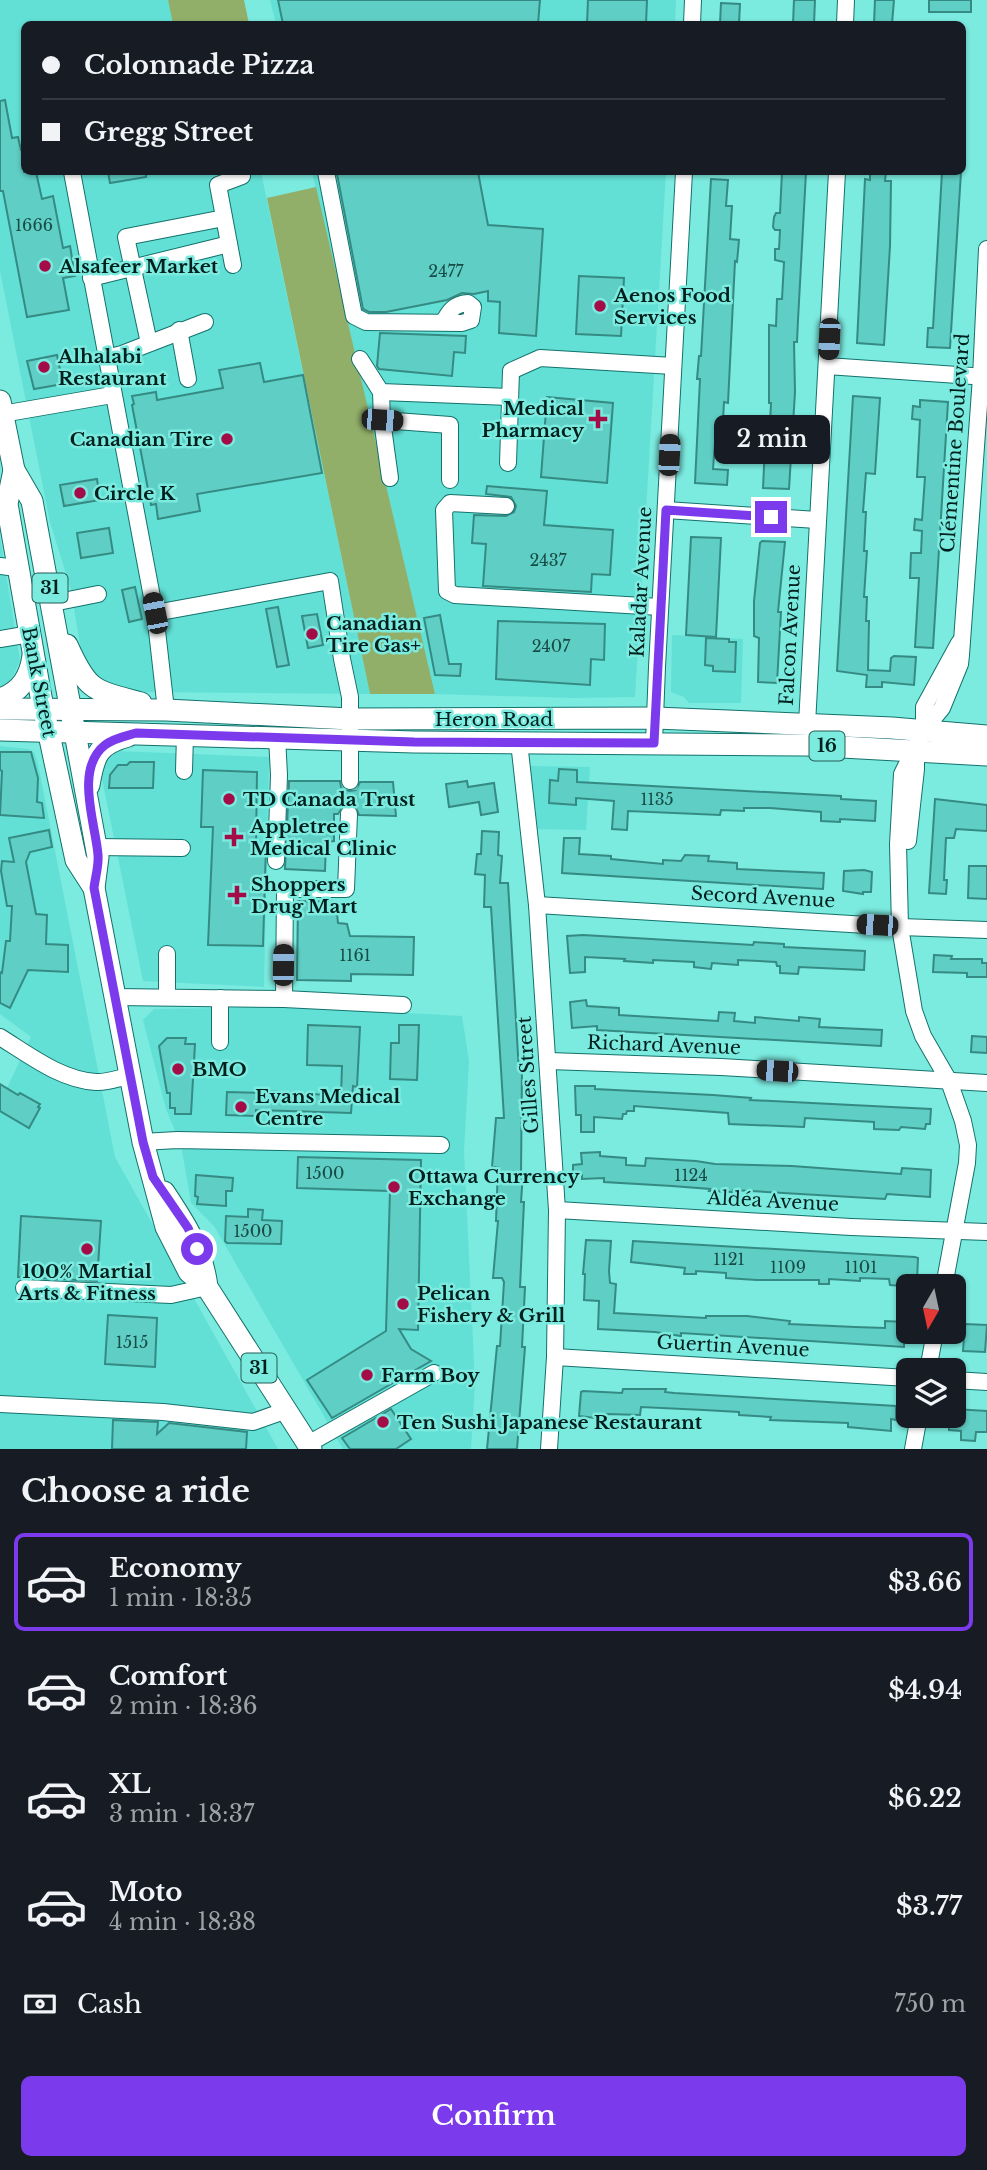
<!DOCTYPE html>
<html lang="en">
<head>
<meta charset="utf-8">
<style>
	:root { --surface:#171b24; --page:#20242c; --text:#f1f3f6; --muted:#9ea1a6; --line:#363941; --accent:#7c3aed }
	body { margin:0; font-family:"Libre Baskerville",serif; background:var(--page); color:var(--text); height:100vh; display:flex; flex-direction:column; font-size:26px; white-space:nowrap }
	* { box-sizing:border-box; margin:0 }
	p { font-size:23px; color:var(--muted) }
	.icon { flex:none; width:38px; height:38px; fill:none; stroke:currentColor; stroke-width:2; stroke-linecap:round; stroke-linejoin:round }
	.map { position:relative; height:1449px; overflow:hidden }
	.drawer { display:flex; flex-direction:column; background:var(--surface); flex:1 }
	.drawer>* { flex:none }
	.hud { position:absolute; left:21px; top:21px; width:945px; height:154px; border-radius:10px; box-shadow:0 2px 5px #0004; display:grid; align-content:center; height:154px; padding:0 21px; background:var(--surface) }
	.needle { width:46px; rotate:189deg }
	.buttons { position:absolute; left:896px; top:1274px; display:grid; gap:14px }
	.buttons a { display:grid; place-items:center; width:70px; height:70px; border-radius:10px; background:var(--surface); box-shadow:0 2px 5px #0004; font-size:35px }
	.end { position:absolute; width:32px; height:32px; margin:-16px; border:9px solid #7c3aed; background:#fff; box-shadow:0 0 0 4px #fff }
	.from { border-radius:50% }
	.bubble { position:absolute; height:49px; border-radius:10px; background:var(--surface); box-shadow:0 2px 5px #0004; font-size:23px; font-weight:600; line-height:49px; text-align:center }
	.car { position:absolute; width:21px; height:42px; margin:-21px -10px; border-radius:9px; box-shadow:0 0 5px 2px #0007; background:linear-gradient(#222 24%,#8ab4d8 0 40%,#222 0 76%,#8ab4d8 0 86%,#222 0) }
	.hud b { display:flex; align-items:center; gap:24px; height:66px; font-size:26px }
	.hud b+b { border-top:2px solid var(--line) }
	.hud i { width:18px; height:18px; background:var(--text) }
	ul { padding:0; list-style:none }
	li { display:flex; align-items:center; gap:21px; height:98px; margin:0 14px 10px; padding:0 7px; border:4px solid transparent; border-radius:10px }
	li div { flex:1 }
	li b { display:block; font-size:26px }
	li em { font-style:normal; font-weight:600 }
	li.on { border-color:var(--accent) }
	li>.icon { width:63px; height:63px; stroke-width:1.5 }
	h2 { padding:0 21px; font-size:32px; line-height:84px }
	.pay { display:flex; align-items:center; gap:18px; height:77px; padding:0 21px; font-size:26px }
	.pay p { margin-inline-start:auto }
	.button { display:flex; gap:14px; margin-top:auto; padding:14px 21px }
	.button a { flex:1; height:80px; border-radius:10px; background:var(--accent); color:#fff; font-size:28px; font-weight:600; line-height:80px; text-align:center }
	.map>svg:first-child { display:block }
	.built { fill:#62e0d5 }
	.green { fill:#92af69 }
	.building { fill:#5fcec4; stroke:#358b84; stroke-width:2 }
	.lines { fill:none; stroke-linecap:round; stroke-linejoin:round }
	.minor-tunnel { stroke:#62c2b8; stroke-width:16; stroke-dasharray:16 8; stroke-linecap:butt }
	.minor-casing { stroke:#13726b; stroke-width:18 }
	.major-casing { stroke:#13726b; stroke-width:23 }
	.minor { stroke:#fff; stroke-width:16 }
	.major { stroke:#fff; stroke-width:21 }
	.route { stroke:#7c3aed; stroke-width:9 }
	.poi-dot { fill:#a40c48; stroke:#7beadf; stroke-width:2.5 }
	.labels { text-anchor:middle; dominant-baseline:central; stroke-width:5; stroke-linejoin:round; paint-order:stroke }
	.number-label { font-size:16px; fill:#184c47 }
	.shield { fill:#7beadf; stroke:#255d57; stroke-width:2 }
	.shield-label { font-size:18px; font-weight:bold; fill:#00201d }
	.poi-label { font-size:19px; font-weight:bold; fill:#00201d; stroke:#7beadf; text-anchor:start }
	.street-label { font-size:19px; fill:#00201d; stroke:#7beadf }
</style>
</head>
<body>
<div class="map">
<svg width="987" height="1449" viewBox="0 0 987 1449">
	<rect width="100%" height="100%" fill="#7beadf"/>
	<g class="built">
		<polygon points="0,0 224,0 229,24 24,24 24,172 261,172 370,694 142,692 112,689 92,673 81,651 71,590 50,522 0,271"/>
		<polygon points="270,0 676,0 675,24 276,24"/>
		<polygon points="312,172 666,172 635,697 573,698 435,694"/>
		<polygon points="0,537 20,660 11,681 0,689"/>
		<polygon points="672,635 743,639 741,703 689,703 684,697 671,692"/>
		<polygon points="0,746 28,749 34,752 38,764 115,1157 278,1449 0,1449 0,1103 31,1037 0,1014"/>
		<polygon points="117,751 269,757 264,987 143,981 100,769"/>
		<polygon points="529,766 590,767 586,830 536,829"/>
		<polygon points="296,1007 462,1016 469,1061 464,1151 475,1383 471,1449 343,1449 214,1226 191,1203 181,1145 166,1109 143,1020 154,1009"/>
	</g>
	<g class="green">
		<polygon points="168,0 244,0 249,24 173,24"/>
		<polygon points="316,187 435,694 370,694 267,198"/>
	</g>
	<g class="building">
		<polygon points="278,0 540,0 538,24 283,24"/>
		<polygon points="588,0 647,0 646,24 587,24"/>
		<polygon points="794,0 815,0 814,24 793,24"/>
		<polygon points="875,0 894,0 892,24 874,24"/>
		<rect x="929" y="0" width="42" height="12"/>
		<polygon points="721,3 740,4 739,24 720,24"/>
		<polygon points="5,100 12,138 18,137 21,150 24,150 24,172 36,172 42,199 53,196 63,248 70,246 75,276 63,278 69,310 27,317 3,191 0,191 0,101"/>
		<polygon points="108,172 146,172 146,177 110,183"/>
		<polygon points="350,172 478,172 488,225 543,229 536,336 499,333 500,302 488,301 488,291 474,294 462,293 447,300 386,312 369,312 363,309 337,174"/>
		<polygon points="782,172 806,172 798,320 797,342 794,342 795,392 789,489 763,488 766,424 770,424 771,403 769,403 769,325 776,326 777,299 782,299 784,262 775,260 775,249 779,249 780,230 775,230 773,227 774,217 776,213 780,213"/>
		<polygon points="870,172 886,172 885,181 891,181 890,246 884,345 857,343 865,179 870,180"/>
		<polygon points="942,172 961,172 950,348 927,347 928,328 933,328"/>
		<polygon points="711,179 728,180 726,206 732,206 730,239 739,240 737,262 735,261 728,403 724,402 723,420 719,420 719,429 716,429 713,469 728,470 727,485 695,483 700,379 697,379 699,356 701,356"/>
		<polygon points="579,276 624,278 621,336 576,334"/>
		<polygon points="380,333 466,336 465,353 454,352 452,376 379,369 377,366"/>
		<polygon points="57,355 63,384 34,389 27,361"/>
		<polygon points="260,363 264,382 303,375 322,473 197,494 200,511 158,519 156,504 151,505 132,405 134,404 132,396 156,392 157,400 223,388 219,370"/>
		<polygon points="853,396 880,398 875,474 866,473 863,512 866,512 864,551 867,551 864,597 867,597 866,621 869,621 868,670 890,671 891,658 894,656 916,657 914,685 882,682 882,687 866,687 867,675 837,671"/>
		<polygon points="547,397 613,403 607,483 541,477"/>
		<polygon points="920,400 948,402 933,648 915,647 919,578 910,578 911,553 921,553 922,531 914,530 915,519 922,520 925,477 917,477 920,420 912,419 913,406 920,407"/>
		<polygon points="97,479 100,500 64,506 60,485"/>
		<polygon points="487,486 547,491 544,525 613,530 610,575 592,574 591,592 483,586 486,544 472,543 474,515 506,516 514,512 516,506 511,497 486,494"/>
		<polygon points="109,528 113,553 81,558 77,533"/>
		<polygon points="691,537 721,538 716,637 686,635"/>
		<polygon points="762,541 785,542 778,612 781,612 777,683 758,682 759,638 754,636 754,601 760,543"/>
		<polygon points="135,587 142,619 129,622 122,590"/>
		<polygon points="278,607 289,665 277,667 266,609"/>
		<polygon points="317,614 323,645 308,648 302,616"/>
		<polygon points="440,615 449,664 461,664 460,676 435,675 424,618"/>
		<polygon points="498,621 605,624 604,660 591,659 590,685 496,679"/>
		<polygon points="706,638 729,639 729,642 736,642 735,672 713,671 713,666 705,665"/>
		<polygon points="0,752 31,752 38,778 37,802 42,803 44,818 0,815 2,771 0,770"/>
		<polygon points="130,762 154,762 153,788 109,788 110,775 118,765 127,765"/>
		<polygon points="559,769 577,770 577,782 841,796 841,799 876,801 875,821 840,819 840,822 821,821 821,812 770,808 744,808 744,811 721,810 720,815 628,811 627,830 612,829 614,801 576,798 576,805 549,803 550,780 558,781"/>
		<polygon points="203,770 257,772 256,846 266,846 263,946 208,945 213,827 201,827"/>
		<polygon points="289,781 340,781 341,787 349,791 356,790 360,782 393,782 396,816 359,815 355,806 345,804 338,814 334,814 334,841 326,842 325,871 285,869"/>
		<polygon points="467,781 468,787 494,783 498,812 481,815 479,802 449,807 446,784"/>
		<polygon points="935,799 987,805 987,831 956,829 954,838 946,838 944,880 947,880 946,894 929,893"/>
		<polygon points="49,830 52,847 30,852 26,862 36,914 47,915 46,944 68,945 68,972 28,970 10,1008 0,1003 0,972 2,973 6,941 10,941 12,906 7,906 1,871 2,861 14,862 9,838"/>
		<polygon points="482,831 499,832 498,855 502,856 500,883 508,883 518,1055 519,1070 522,1070 521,1173 523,1173 521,1202 524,1202 520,1287 525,1287 522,1347 525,1347 517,1449 487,1449 497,1346 500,1346 504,1282 502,1278 493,1278 498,1221 496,1221 498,1167 492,1167 493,1155 496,1118 504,1118 491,907 484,907 485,875 475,874 477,854 481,854"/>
		<polygon points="564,838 580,838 579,854 611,856 611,859 663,864 663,860 681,861 685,855 709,856 708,861 737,863 737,869 824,873 823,889 562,873"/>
		<polygon points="969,866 987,866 987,899 968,898"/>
		<polygon points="864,870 872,872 871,892 863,892 863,894 843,891 844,871"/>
		<polygon points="298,901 336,902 338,923 347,924 350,936 414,937 413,975 351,974 351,981 297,980"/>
		<polygon points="583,935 753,945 754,942 784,944 784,947 865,951 864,970 799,967 798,974 780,973 780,966 777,966 776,962 738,960 738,965 712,963 711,969 694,967 694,962 653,960 653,963 624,961 625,959 585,957 585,972 570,973 567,936"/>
		<polygon points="934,955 952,956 951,959 982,959 982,963 987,963 987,977 967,977 967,973 933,972"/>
		<polygon points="586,1000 587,1006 619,1008 619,1015 718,1021 719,1012 735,1013 734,1021 755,1023 755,1017 799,1021 799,1017 820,1019 819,1027 882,1030 881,1046 597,1030 597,1026 572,1028 570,1002"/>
		<polygon points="308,1025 360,1027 357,1087 353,1086 351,1113 256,1110 256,1116 226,1115 227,1092 268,1093 268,1091 341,1096 342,1066 307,1065"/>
		<polygon points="399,1025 419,1025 417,1080 390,1079 391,1043 399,1043"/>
		<polygon points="972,1036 987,1037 987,1053 971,1052"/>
		<polygon points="167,1038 186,1038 185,1044 195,1044 191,1114 175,1114 175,1108 170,1108 170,1093 167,1093 159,1046"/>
		<polygon points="0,1084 18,1095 20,1093 40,1104 38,1107 40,1108 29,1128 0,1111"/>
		<polygon points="575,1086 595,1086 595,1089 713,1095 751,1098 750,1100 931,1109 930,1124 926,1124 925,1129 901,1127 899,1130 874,1129 874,1122 805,1118 804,1127 729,1124 728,1113 634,1106 634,1111 627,1111 626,1114 623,1114 622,1119 594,1117 594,1132 581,1132 581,1115 576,1115"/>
		<polygon points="600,1152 600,1156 626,1158 626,1165 645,1166 646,1158 696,1161 715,1164 792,1166 901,1174 902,1168 931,1170 930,1197 887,1194 885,1199 733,1190 733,1192 709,1191 710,1189 672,1186 604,1182 604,1178 582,1179 582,1175 573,1175 573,1165 582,1164 581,1153"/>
		<polygon points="298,1157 421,1160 418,1330 399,1329 411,1349 431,1361 332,1418 307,1380 386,1331 390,1191 297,1188"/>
		<polygon points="196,1175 233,1178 232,1191 226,1191 226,1206 197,1204 198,1197 195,1196"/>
		<polygon points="248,1209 263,1210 262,1220 282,1221 281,1244 227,1243 225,1241 226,1216 248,1217"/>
		<polygon points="21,1216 101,1221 97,1281 18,1277"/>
		<polygon points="586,1240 611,1241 609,1271 610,1283 616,1284 614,1313 706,1318 706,1316 747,1316 790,1321 789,1324 855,1327 885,1328 885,1321 905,1322 904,1347 681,1333 681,1336 655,1332 598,1329 599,1301 584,1300 585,1274 583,1274"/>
		<polygon points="633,1241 915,1257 918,1258 917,1281 914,1281 914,1286 902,1286 890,1285 889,1279 860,1278 860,1281 829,1279 829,1284 819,1284 819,1280 757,1280 726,1278 726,1273 696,1271 696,1274 684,1274 685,1268 631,1262"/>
		<polygon points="108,1315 157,1318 155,1367 105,1364"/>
		<polygon points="965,1324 987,1325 985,1352 963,1351"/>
		<polygon points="623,1389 666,1389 665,1392 674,1393 896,1406 896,1420 891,1419 891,1431 848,1427 848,1423 770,1420 771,1417 739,1415 739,1412 704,1410 641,1407 640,1415 607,1414 607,1418 603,1419 579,1416 581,1392 583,1391 622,1393"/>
		<polygon points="391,1409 411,1439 396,1449 350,1449 342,1438"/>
		<polygon points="954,1409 987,1411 987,1432 976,1432 975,1441 961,1440 961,1431 949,1430 949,1416 954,1416"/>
		<polygon points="113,1420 158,1422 157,1434 169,1423 247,1432 246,1449 112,1449"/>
	</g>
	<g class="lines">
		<polyline class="minor-tunnel" points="349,814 350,781"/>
		<g class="minor-casing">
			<g id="minor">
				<polyline points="692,24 693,0"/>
				<polyline points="845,24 846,0"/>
				<polyline points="72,172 155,613 166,710"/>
				<path d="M326,172L354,316L366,322L462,323L471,320L473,307L468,303C454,304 449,311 443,323"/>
				<polyline points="233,265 218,185 242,176 241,172"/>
				<polyline points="91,278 229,244"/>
				<polyline points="179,330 188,379"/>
				<polyline points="149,343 126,237 224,218"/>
				<polyline points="106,358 122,354 205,322"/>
				<polyline points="360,359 381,392 510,397"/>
				<polyline points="827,366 987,377"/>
				<polyline points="381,392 382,420 450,425 450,480"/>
				<polyline points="2,414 112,395"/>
				<polyline points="382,420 390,478"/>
				<polyline points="508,463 511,371 540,358 673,366"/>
				<polyline points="506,506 450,503 444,510 447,591 455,595 660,607"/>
				<polyline points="666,510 817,520"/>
				<polyline points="0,566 17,568"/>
				<polyline points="53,603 98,594"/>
				<polyline points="155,613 330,581 342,659 350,697 350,781"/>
				<polyline points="0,639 30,634"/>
				<polyline points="807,724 837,172"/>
				<polyline points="924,730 924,707 959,643"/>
				<polyline points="519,742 537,905 557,1210 555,1357 549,1449"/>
				<polyline points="654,743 657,667 684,172"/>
				<polyline points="184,771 185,735"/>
				<polyline points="908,841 916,769 916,752"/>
				<polyline points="96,847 182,848"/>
				<polyline points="276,861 279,775 277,737"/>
				<polyline points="537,905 900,927 987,930"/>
				<polyline points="167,954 167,996"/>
				<polyline points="114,997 284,999 403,1005"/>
				<polyline points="220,998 220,1042"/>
				<polyline points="284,999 285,889 346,889 349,814"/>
				<path d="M0,1037C29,1055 61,1080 96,1082C106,1083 119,1078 129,1076"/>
				<polyline points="549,1061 721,1067 987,1083"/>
				<polyline points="143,1142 177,1140 441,1145"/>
				<polyline points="557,1210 851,1227 987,1232"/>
				<polyline points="944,1286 967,1163 968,1145 963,1121 949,1081 923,1036 914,1011 900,927 898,844 902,774 924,730 942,708 960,664 961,655 981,377 987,249"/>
				<polyline points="24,1288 171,1295 207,1287"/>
				<polyline points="555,1357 908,1378"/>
				<polyline points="928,1370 935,1332"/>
				<polyline points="954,1380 987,1382"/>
				<polyline points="0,1404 163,1412 253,1422 287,1410"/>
				<polyline points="308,1444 434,1373"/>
				<polyline points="913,1449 919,1416"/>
			</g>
		</g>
		<g class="major-casing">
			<g id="major">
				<polyline points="0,401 14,470 32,501 98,857 94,888 143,1142 166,1227 189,1272 207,1287 311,1449"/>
				<polyline points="14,470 7,504 41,697 76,860 94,888"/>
				<path d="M67,645C88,692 93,690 141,703"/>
				<path d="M0,699C21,692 30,677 33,656"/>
				<polyline points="0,709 166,710 350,719 656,718 892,728 987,736"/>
				<polyline points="0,730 414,742 806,745 987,755"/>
				<path d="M89,785C94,755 98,744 128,736"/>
				<path d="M164,1192C184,1222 203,1251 207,1287"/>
			</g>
		</g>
		<use href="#minor" class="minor"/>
		<use href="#major" class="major"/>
	</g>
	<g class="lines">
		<path class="route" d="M197,1249L188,1228L153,1177L143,1142L94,888C95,878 99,866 98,855C96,825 74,769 105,745C114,738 126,736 136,733L414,742L654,743L666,510L771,517"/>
	</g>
	<g class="poi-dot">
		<circle cx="45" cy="266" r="7"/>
		<circle cx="600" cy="306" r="7"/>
		<circle cx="44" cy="367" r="7"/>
		<path d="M594.5 408.5h7v7h7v7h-7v7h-7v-7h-7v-7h7z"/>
		<circle cx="227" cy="439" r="7"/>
		<circle cx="80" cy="493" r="7"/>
		<circle cx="312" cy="634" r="7"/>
		<circle cx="229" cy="799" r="7"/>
		<path d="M230.5 826.5h7v7h7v7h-7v7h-7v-7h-7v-7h7z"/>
		<path d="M233.5 884.5h7v7h7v7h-7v7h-7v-7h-7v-7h7z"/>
		<circle cx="178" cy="1069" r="7"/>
		<circle cx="241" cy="1107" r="7"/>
		<circle cx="394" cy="1187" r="7"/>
		<circle cx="87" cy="1249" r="7"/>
		<circle cx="403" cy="1304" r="7"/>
		<circle cx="367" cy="1375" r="7"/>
		<circle cx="383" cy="1422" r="7"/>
	</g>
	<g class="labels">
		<g class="number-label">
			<text x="34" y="225">1666</text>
			<text x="446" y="271">2477</text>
			<text x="548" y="560">2437</text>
			<text x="551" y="646">2407</text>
			<text x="657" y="799">1135</text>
			<text x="355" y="955">1161</text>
			<text x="325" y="1173">1500</text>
			<text x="691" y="1175">1124</text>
			<text x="253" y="1231">1500</text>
			<text x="729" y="1259">1121</text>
			<text x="788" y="1267">1109</text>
			<text x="861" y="1267">1101</text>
			<text x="132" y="1342">1515</text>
		</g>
		<g class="shield">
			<rect x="32.5" y="573.5" width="35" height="29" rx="5"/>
			<rect x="809.5" y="731.5" width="35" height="29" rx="5"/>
			<rect x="241.5" y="1353.5" width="35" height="29" rx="5"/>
		</g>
		<g class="shield-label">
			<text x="50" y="588">31</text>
			<text x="827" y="746">16</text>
			<text x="259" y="1368">31</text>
		</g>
		<g class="poi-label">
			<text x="59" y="266">Alsafeer Market</text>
			<text x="614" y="295">Aenos Food<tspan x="614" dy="22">Services</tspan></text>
			<text x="58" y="356">Alhalabi<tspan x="58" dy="22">Restaurant</tspan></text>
			<text x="584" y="408" text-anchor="end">Medical<tspan x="584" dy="22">Pharmacy</tspan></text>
			<text x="213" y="439" text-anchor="end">Canadian Tire</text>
			<text x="94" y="493">Circle K</text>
			<text x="326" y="623">Canadian<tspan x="326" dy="22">Tire Gas+</tspan></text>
			<text x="243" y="799">TD Canada Trust</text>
			<text x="250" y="826">Appletree<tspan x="250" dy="22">Medical Clinic</tspan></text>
			<text x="251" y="884">Shoppers<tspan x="251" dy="22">Drug Mart</tspan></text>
			<text x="192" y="1069">BMO</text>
			<text x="255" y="1096">Evans Medical<tspan x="255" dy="22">Centre</tspan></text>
			<text x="408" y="1176">Ottawa Currency<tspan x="408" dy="22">Exchange</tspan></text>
			<text x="87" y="1271" text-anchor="middle">100% Martial<tspan x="87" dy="22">Arts &amp; Fitness</tspan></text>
			<text x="417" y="1293">Pelican<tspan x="417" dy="22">Fishery &amp; Grill</tspan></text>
			<text x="381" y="1375">Farm Boy</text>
			<text x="397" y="1422">Ten Sushi Japanese Restaurant</text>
		</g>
		<g class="street-label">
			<text transform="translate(955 443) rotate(-86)">Clémentine Boulevard</text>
			<text transform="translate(641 582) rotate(-87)">Kaladar Avenue</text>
			<text transform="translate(790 635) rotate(-87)">Falcon Avenue</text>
			<text transform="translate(39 682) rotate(79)">Bank Street</text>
			<text x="494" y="719">Heron Road</text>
			<text transform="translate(763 897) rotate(3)">Secord Avenue</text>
			<text transform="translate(664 1045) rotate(2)">Richard Avenue</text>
			<text transform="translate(528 1075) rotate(-94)">Gilles Street</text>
			<text transform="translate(773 1201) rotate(3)">Aldéa Avenue</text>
			<text transform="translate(733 1346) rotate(3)">Guertin Avenue</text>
		</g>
	</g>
</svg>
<div class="buttons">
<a><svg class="needle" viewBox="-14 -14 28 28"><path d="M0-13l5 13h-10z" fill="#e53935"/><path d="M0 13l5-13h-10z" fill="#9ea1a6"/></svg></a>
<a><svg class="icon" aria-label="layers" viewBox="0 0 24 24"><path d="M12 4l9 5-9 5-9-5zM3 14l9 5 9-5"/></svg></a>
</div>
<i class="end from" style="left:197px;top:1249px"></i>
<i class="end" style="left:771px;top:517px"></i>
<div class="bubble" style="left:714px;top:415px;width:116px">2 min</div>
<i class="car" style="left:829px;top:339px;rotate:183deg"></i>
<i class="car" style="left:382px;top:420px;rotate:94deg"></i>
<i class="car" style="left:669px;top:455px;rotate:3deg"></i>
<i class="car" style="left:155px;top:613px;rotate:349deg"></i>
<i class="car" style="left:877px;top:925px;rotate:273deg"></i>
<i class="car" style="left:283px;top:965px;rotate:1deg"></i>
<i class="car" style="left:777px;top:1071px;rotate:274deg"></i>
<div class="hud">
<b><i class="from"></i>Colonnade Pizza</b>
<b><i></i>Gregg Street</b>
</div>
</div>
<section class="drawer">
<h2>Choose a ride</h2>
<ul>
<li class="on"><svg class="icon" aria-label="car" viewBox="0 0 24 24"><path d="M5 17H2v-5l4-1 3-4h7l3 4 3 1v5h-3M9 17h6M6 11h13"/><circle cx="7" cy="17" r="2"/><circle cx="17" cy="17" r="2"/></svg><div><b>Economy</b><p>1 min · 18:35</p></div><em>$3.66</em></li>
<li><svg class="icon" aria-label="car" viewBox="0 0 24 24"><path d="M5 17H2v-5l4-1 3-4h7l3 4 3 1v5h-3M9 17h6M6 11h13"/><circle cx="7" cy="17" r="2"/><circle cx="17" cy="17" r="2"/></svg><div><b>Comfort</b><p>2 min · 18:36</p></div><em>$4.94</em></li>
<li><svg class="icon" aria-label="car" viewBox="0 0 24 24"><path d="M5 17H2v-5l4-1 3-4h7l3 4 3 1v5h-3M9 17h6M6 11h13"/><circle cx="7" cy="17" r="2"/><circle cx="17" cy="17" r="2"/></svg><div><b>XL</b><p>3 min · 18:37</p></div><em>$6.22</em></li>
<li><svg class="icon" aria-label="car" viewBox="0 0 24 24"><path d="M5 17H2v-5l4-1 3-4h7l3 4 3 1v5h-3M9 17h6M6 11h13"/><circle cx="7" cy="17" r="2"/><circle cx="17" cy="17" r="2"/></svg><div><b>Moto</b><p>4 min · 18:38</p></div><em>$3.77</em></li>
</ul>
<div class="pay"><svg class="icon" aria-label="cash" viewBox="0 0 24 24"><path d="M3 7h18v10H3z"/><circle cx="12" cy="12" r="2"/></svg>Cash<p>750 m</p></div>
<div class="button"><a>Confirm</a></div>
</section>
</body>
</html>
